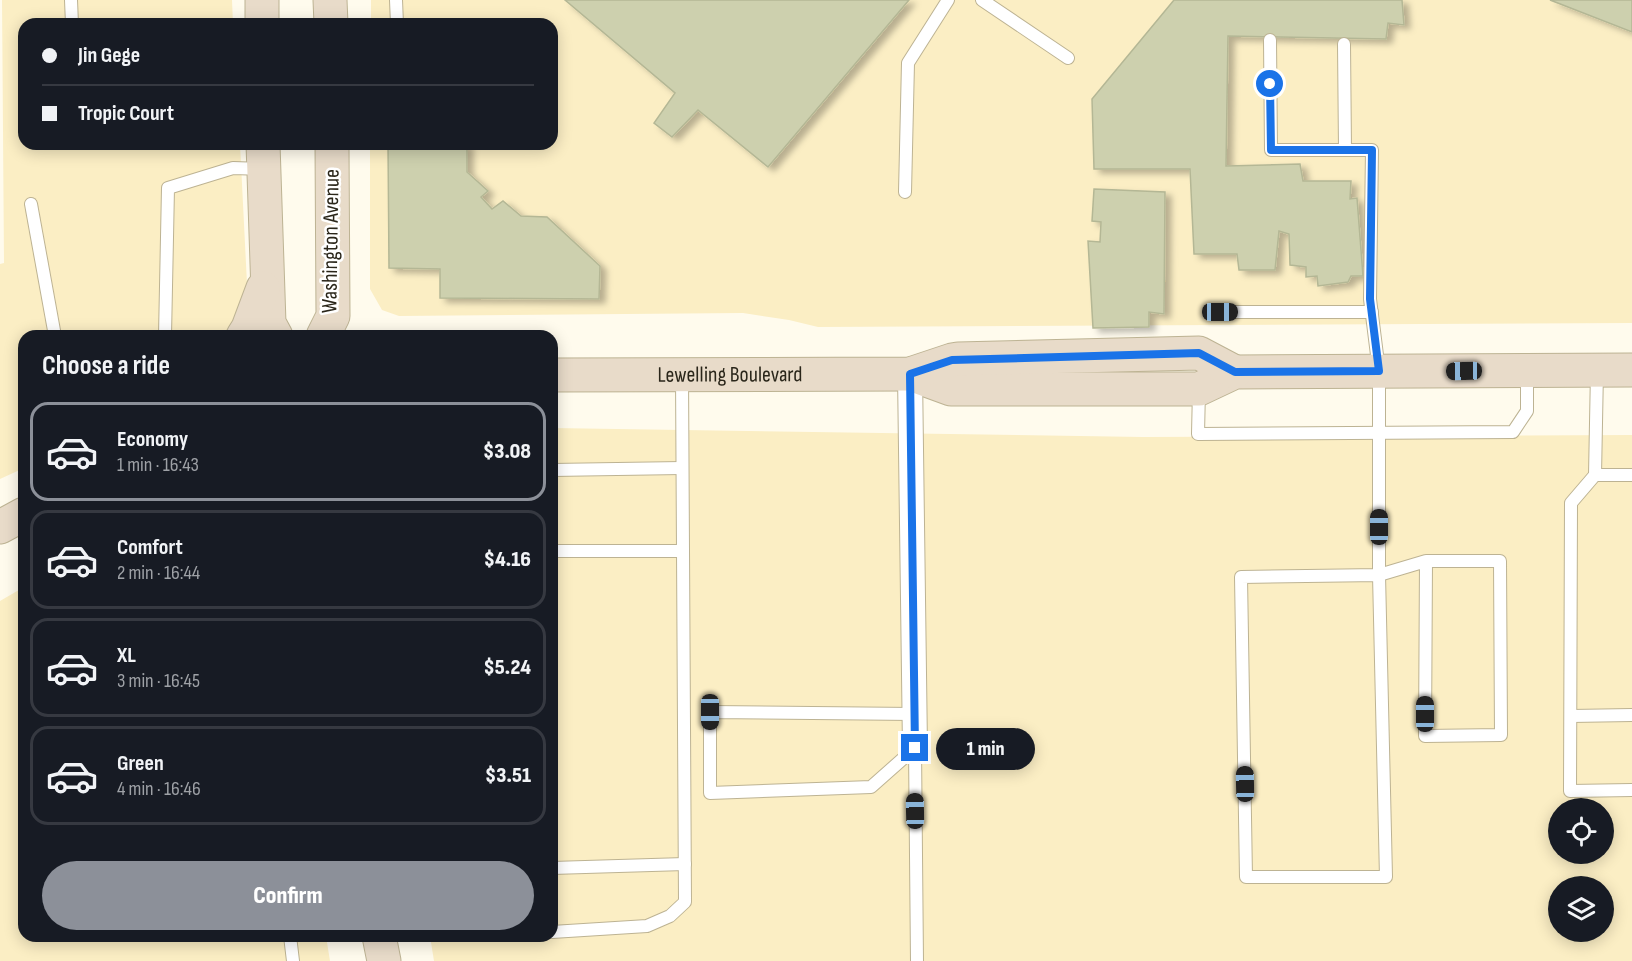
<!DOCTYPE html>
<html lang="en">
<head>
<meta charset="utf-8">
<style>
	:root { --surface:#171b24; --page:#20242c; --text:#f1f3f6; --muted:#9ea1a6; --line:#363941; --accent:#8c9099 }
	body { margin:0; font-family:"Sofia Sans Condensed",sans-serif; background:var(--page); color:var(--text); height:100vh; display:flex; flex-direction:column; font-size:22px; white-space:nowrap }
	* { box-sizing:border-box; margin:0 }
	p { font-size:20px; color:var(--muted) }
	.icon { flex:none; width:33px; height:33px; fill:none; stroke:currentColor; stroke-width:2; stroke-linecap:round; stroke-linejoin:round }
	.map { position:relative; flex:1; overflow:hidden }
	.panel { position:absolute; left:18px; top:330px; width:540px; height:612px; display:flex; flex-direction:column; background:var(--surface); border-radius:18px; box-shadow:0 3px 15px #0003 }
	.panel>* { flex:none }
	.guide { position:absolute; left:18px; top:18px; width:540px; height:132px; border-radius:18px; box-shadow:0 3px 15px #0003; display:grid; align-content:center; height:132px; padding:0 24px; background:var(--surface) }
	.controls { position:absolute; left:1548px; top:798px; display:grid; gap:12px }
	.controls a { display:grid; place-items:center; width:66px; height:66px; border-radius:50%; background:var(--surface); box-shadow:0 3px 15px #0003; font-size:30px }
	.end { position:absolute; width:27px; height:27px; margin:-14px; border:8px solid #1a73e8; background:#fff; box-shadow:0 0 0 3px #fff }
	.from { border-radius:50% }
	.bubble { position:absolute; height:42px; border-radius:21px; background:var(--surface); box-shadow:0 3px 15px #0003; font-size:20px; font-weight:800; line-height:42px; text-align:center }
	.car { position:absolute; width:18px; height:36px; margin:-18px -9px; border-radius:8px; box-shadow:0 0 4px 2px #0007; background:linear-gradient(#222 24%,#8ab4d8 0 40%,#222 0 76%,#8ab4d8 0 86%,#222 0) }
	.guide b { display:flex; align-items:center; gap:21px; height:57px; font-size:22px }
	.guide b+b { border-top:2px solid var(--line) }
	.guide i { width:15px; height:15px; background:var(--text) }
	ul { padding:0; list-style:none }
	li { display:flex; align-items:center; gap:18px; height:99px; margin:0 12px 9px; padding:0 12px; border:3px solid var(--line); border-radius:18px }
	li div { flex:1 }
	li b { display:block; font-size:22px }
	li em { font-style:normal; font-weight:800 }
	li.current { border-color:var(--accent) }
	li>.icon { width:54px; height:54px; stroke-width:1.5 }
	h2 { padding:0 24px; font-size:27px; line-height:72px }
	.cta { display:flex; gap:12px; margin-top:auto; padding:12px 24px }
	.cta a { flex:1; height:69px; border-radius:36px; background:var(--accent); color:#fff; font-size:24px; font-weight:800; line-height:69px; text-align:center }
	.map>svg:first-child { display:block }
	.built { fill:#fbeec4; fill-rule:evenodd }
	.building { fill:#cdd0ae; stroke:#b4b795; stroke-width:1.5; filter:url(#shadow) }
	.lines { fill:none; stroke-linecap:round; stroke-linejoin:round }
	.service-casing { stroke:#bdb393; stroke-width:14 }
	.minor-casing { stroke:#bdb393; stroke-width:26 }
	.secondary-casing { stroke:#bdb393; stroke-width:35 }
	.service { stroke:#fff; stroke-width:12 }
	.minor { stroke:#fff; stroke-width:24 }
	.secondary { stroke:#e8dbc9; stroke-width:33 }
	.route { stroke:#1a73e8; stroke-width:8 }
	.labels { text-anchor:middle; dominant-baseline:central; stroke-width:5; stroke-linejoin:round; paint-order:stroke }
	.street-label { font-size:22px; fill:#2a261a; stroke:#fff }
</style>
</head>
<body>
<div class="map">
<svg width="1632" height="961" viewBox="0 0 1632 961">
	<defs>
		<filter id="shadow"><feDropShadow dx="6" dy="4" stdDeviation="3" flood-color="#0004"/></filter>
	</defs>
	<rect width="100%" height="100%" fill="#fffbed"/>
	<g class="built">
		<polygon points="2,0 232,0 233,24 24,24 24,144 240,144 248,304 222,336 24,336 24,468 0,479 0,264 4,263"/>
		<polygon points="371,0 1632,0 1632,323 818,327 789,320 743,313 399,316 382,310 370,289 370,144 552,144 552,24 371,24"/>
		<path d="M552,428L1143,437L1632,435V961H434L430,936H552ZM1558,808H1604V854H1558ZM1558,886H1604V932H1558Z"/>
		<polygon points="24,587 24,936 326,936 330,961 0,961 0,601"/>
	</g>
	<g class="building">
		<polygon points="565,0 909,0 768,167 698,110 672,137 654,123 675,93"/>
		<polygon points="1174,0 1402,0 1404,25 1388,23 1386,39 1228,36 1226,166 1300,164 1303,181 1351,181 1350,199 1357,198 1363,276 1351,276 1348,282 1318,286 1317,276 1306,277 1306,267 1290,265 1289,234 1279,231 1275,270 1239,270 1237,254 1194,254 1190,169 1094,169 1092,99"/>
		<polygon points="1550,0 1632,0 1632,32"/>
		<polygon points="388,144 467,144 467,172 488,191 481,197 492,209 503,201 521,216 547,217 600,266 599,299 440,298 440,269 389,268"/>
		<polygon points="1094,189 1165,192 1164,314 1149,312 1149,327 1093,328 1088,241 1100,242 1101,222 1092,221"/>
	</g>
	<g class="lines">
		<g class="service-casing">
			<g id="service">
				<polyline points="71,0 72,24"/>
				<polyline points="396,0 397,24"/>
				<polyline points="982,0 1068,58"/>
				<polyline points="1270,40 1271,150 1372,150 1370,299 1379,371 1379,575 1241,577 1246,877 1386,877 1379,575 1426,561 1500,561 1501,735 1425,736 1426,561"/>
				<polyline points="1344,44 1345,150"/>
				<polyline points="905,192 908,63 948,0"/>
				<polyline points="31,204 55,336"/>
				<polyline points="1220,312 1372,312"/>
				<polyline points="165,336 168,188 233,168 262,169"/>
				<polyline points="1597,371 1595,475 1571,503 1570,791 1632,790"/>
				<polyline points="1199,390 1198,434 1513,432 1527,411 1527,371"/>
				<polyline points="552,470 682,468"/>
				<polyline points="1595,475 1632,475"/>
				<polyline points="552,551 683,551"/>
				<polyline points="914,714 710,712 710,793 871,787 915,748"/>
				<polyline points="1571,716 1632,715"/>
				<polyline points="915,748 917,961"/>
				<polyline points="552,868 685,864"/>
				<polyline points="552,932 647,926 670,916 685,902 682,375"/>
				<polyline points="290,936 293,961"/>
			</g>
		</g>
		<g class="minor-casing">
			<polyline id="minor" points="910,374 915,748"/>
		</g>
		<g class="secondary-casing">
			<g id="secondary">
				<polyline points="262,0 262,24"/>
				<polyline points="330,0 331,24"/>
				<polyline points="263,144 269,323 276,336"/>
				<polyline points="243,336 248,328 263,288"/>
				<polyline points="323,336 333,316 332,144"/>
				<polyline points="910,374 951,389 1199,389 1235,372 1632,370"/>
				<path id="s1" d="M552,375L910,374L952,360L958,359L1199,353L1235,372"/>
				<polyline points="0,527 24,514"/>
				<polyline points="379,936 384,961"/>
			</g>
		</g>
		<use href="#service" class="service"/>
		<use href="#minor" class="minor"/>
		<use href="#secondary" class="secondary"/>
	</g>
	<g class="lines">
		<polyline class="route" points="915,748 910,374 952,360 1199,353 1235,372 1379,371 1370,299 1372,150 1271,150 1270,84"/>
	</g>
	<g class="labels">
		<g class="street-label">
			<text transform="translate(331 241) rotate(-89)">Washington Avenue</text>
			<text stroke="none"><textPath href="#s1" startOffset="178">Lewelling Boulevard</textPath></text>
		</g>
	</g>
</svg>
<div class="controls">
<a><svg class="icon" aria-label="locate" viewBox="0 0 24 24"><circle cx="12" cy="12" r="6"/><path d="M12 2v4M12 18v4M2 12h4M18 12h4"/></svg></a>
<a><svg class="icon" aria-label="layers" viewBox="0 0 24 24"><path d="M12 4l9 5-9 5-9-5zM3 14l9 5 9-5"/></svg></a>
</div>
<i class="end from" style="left:1270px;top:84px"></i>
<i class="end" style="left:915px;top:748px"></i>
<div class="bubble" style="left:936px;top:728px;width:99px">1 min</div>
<i class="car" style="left:1220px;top:312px;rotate:90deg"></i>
<i class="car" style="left:1464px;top:371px;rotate:269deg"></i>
<i class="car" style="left:1379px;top:527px;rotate:0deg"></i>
<i class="car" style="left:710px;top:712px;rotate:180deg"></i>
<i class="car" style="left:1425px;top:714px;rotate:0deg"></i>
<i class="car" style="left:1245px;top:784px;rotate:359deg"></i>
<i class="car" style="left:915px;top:811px;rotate:359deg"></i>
<div class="guide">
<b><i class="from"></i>Jin Gege</b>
<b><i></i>Tropic Court</b>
</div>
<section class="panel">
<h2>Choose a ride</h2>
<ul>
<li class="current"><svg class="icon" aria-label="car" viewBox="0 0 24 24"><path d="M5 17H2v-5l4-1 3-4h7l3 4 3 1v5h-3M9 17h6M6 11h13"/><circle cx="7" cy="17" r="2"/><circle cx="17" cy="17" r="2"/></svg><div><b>Economy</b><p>1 min · 16:43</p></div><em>$3.08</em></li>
<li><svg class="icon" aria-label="car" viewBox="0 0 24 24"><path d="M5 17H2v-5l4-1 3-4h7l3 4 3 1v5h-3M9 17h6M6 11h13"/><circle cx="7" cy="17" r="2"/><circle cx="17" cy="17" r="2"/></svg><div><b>Comfort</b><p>2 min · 16:44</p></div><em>$4.16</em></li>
<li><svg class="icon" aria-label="car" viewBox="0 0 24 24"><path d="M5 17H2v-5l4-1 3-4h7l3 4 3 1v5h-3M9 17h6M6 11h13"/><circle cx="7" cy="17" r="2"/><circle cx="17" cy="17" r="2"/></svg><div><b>XL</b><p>3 min · 16:45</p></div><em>$5.24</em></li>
<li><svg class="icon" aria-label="car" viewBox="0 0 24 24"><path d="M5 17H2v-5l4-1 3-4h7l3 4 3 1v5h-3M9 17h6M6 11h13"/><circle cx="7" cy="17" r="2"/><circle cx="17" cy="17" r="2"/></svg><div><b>Green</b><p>4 min · 16:46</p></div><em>$3.51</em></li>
</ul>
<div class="cta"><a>Confirm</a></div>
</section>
</div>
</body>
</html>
